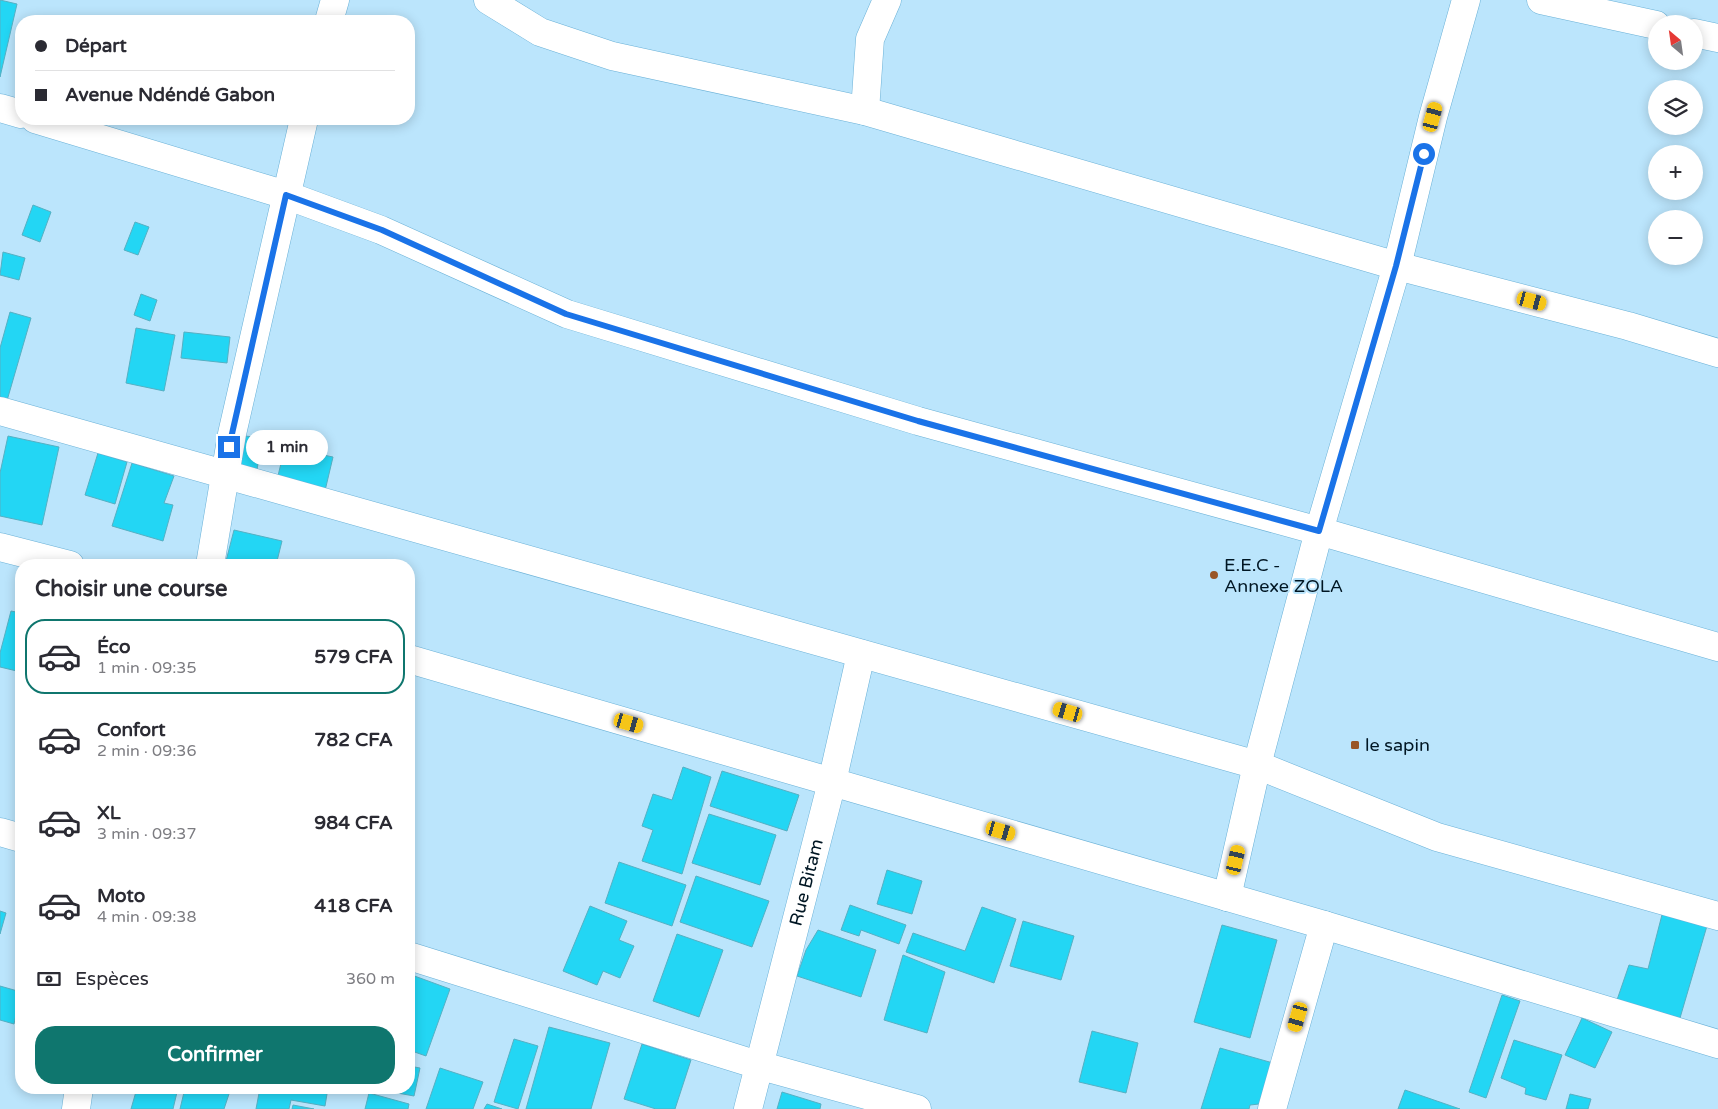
<!DOCTYPE html>
<html lang="fr">
<head>
<meta charset="utf-8">
<style>
	:root { --surface:#fff; --page:#f7f7f7; --text:#2b2b33; --muted:#7c7c81; --line:#e1e1e2; --accent:#0f766e }
	body { margin:0; font-family:"Varela Round",sans-serif; background:var(--page); color:var(--text); height:100vh; display:flex; flex-direction:column; font-size:19px; white-space:nowrap }
	* { box-sizing:border-box; margin:0 }
	p { font-size:16px; color:var(--muted) }
	.icon { flex:none; width:28px; height:28px; fill:none; stroke:currentColor; stroke-width:2; stroke-linecap:round; stroke-linejoin:round }
	.map { position:relative; flex:1; overflow:hidden }
	.sheet { position:absolute; left:15px; top:559px; width:400px; height:535px; display:flex; flex-direction:column; background:var(--surface); border-radius:20px; box-shadow:0 2px 12px #0003 }
	.sheet>* { flex:none }
	.banner { position:absolute; left:15px; top:15px; width:400px; height:110px; border-radius:20px; box-shadow:0 2px 12px #0003; display:grid; align-content:center; height:110px; padding:0 20px; background:var(--surface) }
	.needle { width:32px; rotate:331deg }
	.buttons { position:absolute; left:1648px; top:15px; display:grid; gap:10px }
	.buttons a { display:grid; place-items:center; width:55px; height:55px; border-radius:50%; background:var(--surface); box-shadow:0 2px 12px #0003; font-size:25px }
	.end { position:absolute; width:22px; height:22px; margin:-11px; border:6px solid #1a73e8; background:#fff; box-shadow:0 0 0 2px #fff }
	.from { border-radius:50% }
	.bubble { position:absolute; height:35px; border-radius:18px; background:var(--surface); box-shadow:0 2px 12px #0003; font-size:16px; font-weight:700; line-height:35px; text-align:center }
	.car { position:absolute; width:15px; height:30px; margin:-15px -8px; border-radius:6px; box-shadow:0 0 4px 1px #0007; background:linear-gradient(#f5c518 24%,#345 0 40%,#f5c518 0 76%,#345 0 86%,#f5c518 0) }
	.banner b { display:flex; align-items:center; gap:18px; height:48px; font-size:19px }
	.banner b+b { border-top:1px solid var(--line) }
	.banner i { width:12px; height:12px; background:var(--text) }
	ul { padding:0; list-style:none }
	li { display:flex; align-items:center; gap:15px; height:75px; margin:0 10px 8px; padding:0 10px; border:2px solid transparent; border-radius:20px }
	li div { flex:1 }
	li b { display:block; font-size:19px }
	li em { font-style:normal; font-weight:700 }
	li.selected { border-color:var(--accent) }
	li>.icon { width:45px; height:45px; stroke-width:1.5 }
	h2 { padding:0 20px; font-size:22px; line-height:60px }
	.pay { display:flex; align-items:center; gap:12px; height:55px; padding:0 20px; font-size:19px }
	.pay p { margin-inline-start:auto }
	.action { display:flex; gap:10px; margin-top:auto; padding:10px 20px }
	.action a { flex:1; height:58px; border-radius:20px; background:var(--accent); color:#fff; font-size:20px; font-weight:700; line-height:58px; text-align:center }
	.map>svg:first-child { display:block }
	.building { fill:#23d6f4; stroke:#55b0c3 }
	.lines { fill:none; stroke-linecap:round; stroke-linejoin:round }
	.minor-casing { stroke:#6ab1d7; stroke-width:29 }
	.minor { stroke:#fff; stroke-width:28 }
	.route { stroke:#1a73e8; stroke-width:6 }
	.poi-dot { fill:#995626; stroke:#bbe5fc; stroke-width:2 }
	.labels { text-anchor:middle; dominant-baseline:central; stroke-width:4; stroke-linejoin:round; paint-order:stroke }
	.poi-label { font-size:18px; fill:#001623; stroke:#bbe5fc; text-anchor:start }
	.street-label { font-size:18px; fill:#001623; stroke:#bbe5fc }
</style>
</head>
<body>
<div class="map">
<svg width="1718" height="1109" viewBox="0 0 1718 1109">
	<rect width="100%" height="100%" fill="#bbe5fc"/>
	<g class="building">
		<polygon points="0,0 17,4 0,77"/>
		<polygon points="33,205 51,212 40,242 22,235"/>
		<polygon points="135,222 149,227 138,255 124,250"/>
		<polygon points="3,252 25,258 19,280 0,275"/>
		<polygon points="141,294 157,300 150,321 134,315"/>
		<polygon points="10,312 31,318 6,404 0,402 0,348"/>
		<polygon points="136,328 175,335 164,391 126,383"/>
		<polygon points="184,332 230,337 227,363 181,358"/>
		<polygon points="8,436 59,447 42,525 0,516 0,473"/>
		<polygon points="245,436 262,438 257,470 240,468"/>
		<polygon points="285,447 333,457 324,495 276,484"/>
		<polygon points="98,453 127,462 115,504 85,495"/>
		<polygon points="132,463 174,476 164,503 173,505 163,541 112,526"/>
		<polygon points="234,530 282,541 276,565 225,565"/>
		<polygon points="11,611 21,613 21,672 0,667 0,653"/>
		<polygon points="683,767 711,777 682,874 642,861 653,830 642,826 653,794 672,800"/>
		<polygon points="722,771 799,795 787,831 710,806"/>
		<polygon points="709,814 776,835 760,885 692,863"/>
		<polygon points="619,862 686,885 672,926 605,903"/>
		<polygon points="887,870 922,881 912,914 877,904"/>
		<polygon points="696,876 769,901 752,947 680,922"/>
		<polygon points="21,900 21,919 16,918"/>
		<polygon points="850,905 906,925 899,944 861,930 859,936 841,930"/>
		<polygon points="590,906 627,921 619,940 634,946 620,978 603,971 597,985 563,971"/>
		<polygon points="982,907 1016,919 994,983 906,952 913,933 965,951"/>
		<polygon points="1664,907 1709,919 1680,1018 1617,1000 1629,965 1648,969"/>
		<polygon points="0,911 6,913 0,934"/>
		<polygon points="1023,921 1074,936 1061,980 1010,966"/>
		<polygon points="1222,925 1277,940 1250,1038 1194,1022"/>
		<polygon points="818,930 876,950 861,997 797,976 806,950"/>
		<polygon points="677,934 723,950 699,1017 653,1001"/>
		<polygon points="903,955 945,972 927,1033 884,1020"/>
		<polygon points="409,974 450,989 426,1056 409,1050"/>
		<polygon points="0,986 21,992 14,1024 0,1020"/>
		<polygon points="1502,995 1520,1001 1486,1098 1469,1092"/>
		<polygon points="1582,1018 1612,1032 1595,1068 1565,1055"/>
		<polygon points="549,1027 610,1043 591,1109 526,1109"/>
		<polygon points="1092,1031 1138,1043 1126,1093 1079,1082"/>
		<polygon points="514,1039 538,1046 518,1109 494,1102"/>
		<polygon points="1514,1040 1562,1055 1546,1100 1525,1094 1526,1088 1501,1078"/>
		<polygon points="642,1044 691,1060 675,1109 656,1109 624,1099"/>
		<polygon points="1220,1048 1273,1063 1259,1104 1250,1105 1249,1109 1201,1109"/>
		<polygon points="409,1066 420,1068 414,1096 370,1088 409,1088"/>
		<polygon points="440,1068 483,1082 473,1109 426,1109"/>
		<polygon points="137,1088 178,1088 173,1109 131,1109"/>
		<polygon points="185,1088 231,1088 224,1109 180,1109"/>
		<polygon points="260,1088 328,1088 325,1106 291,1100 289,1109 256,1109"/>
		<polygon points="1405,1090 1460,1109 1398,1109"/>
		<polygon points="782,1092 821,1104 820,1109 777,1109"/>
		<polygon points="369,1093 409,1104 408,1109 365,1109"/>
		<polygon points="1570,1094 1591,1099 1588,1109 1566,1109"/>
		<polygon points="487,1104 502,1109 484,1109"/>
		<polygon points="293,1105 314,1109 292,1109"/>
	</g>
	<g class="lines">
		<g class="minor-casing">
			<g id="minor">
				<polyline points="488,0 540,32 612,56 865,111 1397,266 1628,326 1718,353"/>
				<polyline points="1541,0 1656,25"/>
				<polyline points="329,21 335,0"/>
				<polyline points="1694,33 1718,38"/>
				<polyline points="0,108 21,114"/>
				<polyline points="865,111 870,39 887,0"/>
				<polyline points="35,119 286,195 381,230 567,314 918,421 1319,531 1718,647"/>
				<polyline points="0,411 1257,765 1437,837 1718,916"/>
				<polyline points="0,547 70,565"/>
				<polyline points="210,565 232,434 304,119"/>
				<polyline points="409,659 1324,925 1718,1044"/>
				<polyline points="0,832 21,838"/>
				<polyline points="1227,897 1257,765 1319,531 1397,266 1433,117 1466,0"/>
				<polyline points="409,956 758,1065 917,1109"/>
				<polyline points="76,1109 79,1088"/>
				<path id="s1" d="M748,1109L832,782L861,654"/>
				<polyline points="1272,1109 1324,925"/>
			</g>
		</g>
		<use href="#minor" class="minor"/>
	</g>
	<g class="lines">
		<polyline class="route" points="229,447 286,195 382,230 566,314 918,421 1319,531 1396,266 1424,154"/>
	</g>
	<g class="poi-dot">
		<circle cx="1214" cy="575" r="5"/>
		<rect x="1350" y="740" width="10" height="10" rx="2.5"/>
	</g>
	<g class="labels">
		<g class="poi-label">
			<text x="1224" y="565">E.E.C -<tspan x="1224" dy="21">Annexe ZOLA</tspan></text>
			<text x="1365" y="745">le sapin</text>
		</g>
		<g class="street-label">
			<text stroke="none"><textPath href="#s1" startOffset="234">Rue Bitam</textPath></text>
		</g>
	</g>
</svg>
<div class="buttons">
<a><svg class="needle" viewBox="-14 -14 28 28"><path d="M0-13l5 13h-10z" fill="#e53935"/><path d="M0 13l5-13h-10z" fill="#7c7c81"/></svg></a>
<a><svg class="icon" aria-label="layers" viewBox="0 0 24 24"><path d="M12 4l9 5-9 5-9-5zM3 14l9 5 9-5"/></svg></a>
<a>+</a>
<a>−</a>
</div>
<i class="end from" style="left:1424px;top:154px"></i>
<i class="end" style="left:229px;top:447px"></i>
<div class="bubble" style="left:246px;top:430px;width:82px">1 min</div>
<i class="car" style="left:1433px;top:117px;rotate:15deg"></i>
<i class="car" style="left:1532px;top:301px;rotate:105deg"></i>
<i class="car" style="left:1068px;top:712px;rotate:286deg"></i>
<i class="car" style="left:629px;top:723px;rotate:106deg"></i>
<i class="car" style="left:1001px;top:831px;rotate:106deg"></i>
<i class="car" style="left:1236px;top:860px;rotate:13deg"></i>
<i class="car" style="left:1298px;top:1017px;rotate:196deg"></i>
<div class="banner">
<b><i class="from"></i>Départ</b>
<b><i></i>Avenue Ndéndé Gabon</b>
</div>
<section class="sheet">
<h2>Choisir une course</h2>
<ul>
<li class="selected"><svg class="icon" aria-label="car" viewBox="0 0 24 24"><path d="M5 17H2v-5l4-1 3-4h7l3 4 3 1v5h-3M9 17h6M6 11h13"/><circle cx="7" cy="17" r="2"/><circle cx="17" cy="17" r="2"/></svg><div><b>Éco</b><p>1 min · 09:35</p></div><em>579 CFA</em></li>
<li><svg class="icon" aria-label="car" viewBox="0 0 24 24"><path d="M5 17H2v-5l4-1 3-4h7l3 4 3 1v5h-3M9 17h6M6 11h13"/><circle cx="7" cy="17" r="2"/><circle cx="17" cy="17" r="2"/></svg><div><b>Confort</b><p>2 min · 09:36</p></div><em>782 CFA</em></li>
<li><svg class="icon" aria-label="car" viewBox="0 0 24 24"><path d="M5 17H2v-5l4-1 3-4h7l3 4 3 1v5h-3M9 17h6M6 11h13"/><circle cx="7" cy="17" r="2"/><circle cx="17" cy="17" r="2"/></svg><div><b>XL</b><p>3 min · 09:37</p></div><em>984 CFA</em></li>
<li><svg class="icon" aria-label="car" viewBox="0 0 24 24"><path d="M5 17H2v-5l4-1 3-4h7l3 4 3 1v5h-3M9 17h6M6 11h13"/><circle cx="7" cy="17" r="2"/><circle cx="17" cy="17" r="2"/></svg><div><b>Moto</b><p>4 min · 09:38</p></div><em>418 CFA</em></li>
</ul>
<div class="pay"><svg class="icon" aria-label="cash" viewBox="0 0 24 24"><path d="M3 7h18v10H3z"/><circle cx="12" cy="12" r="2"/></svg>Espèces<p>360 m</p></div>
<div class="action"><a>Confirmer</a></div>
</section>
</div>
</body>
</html>
